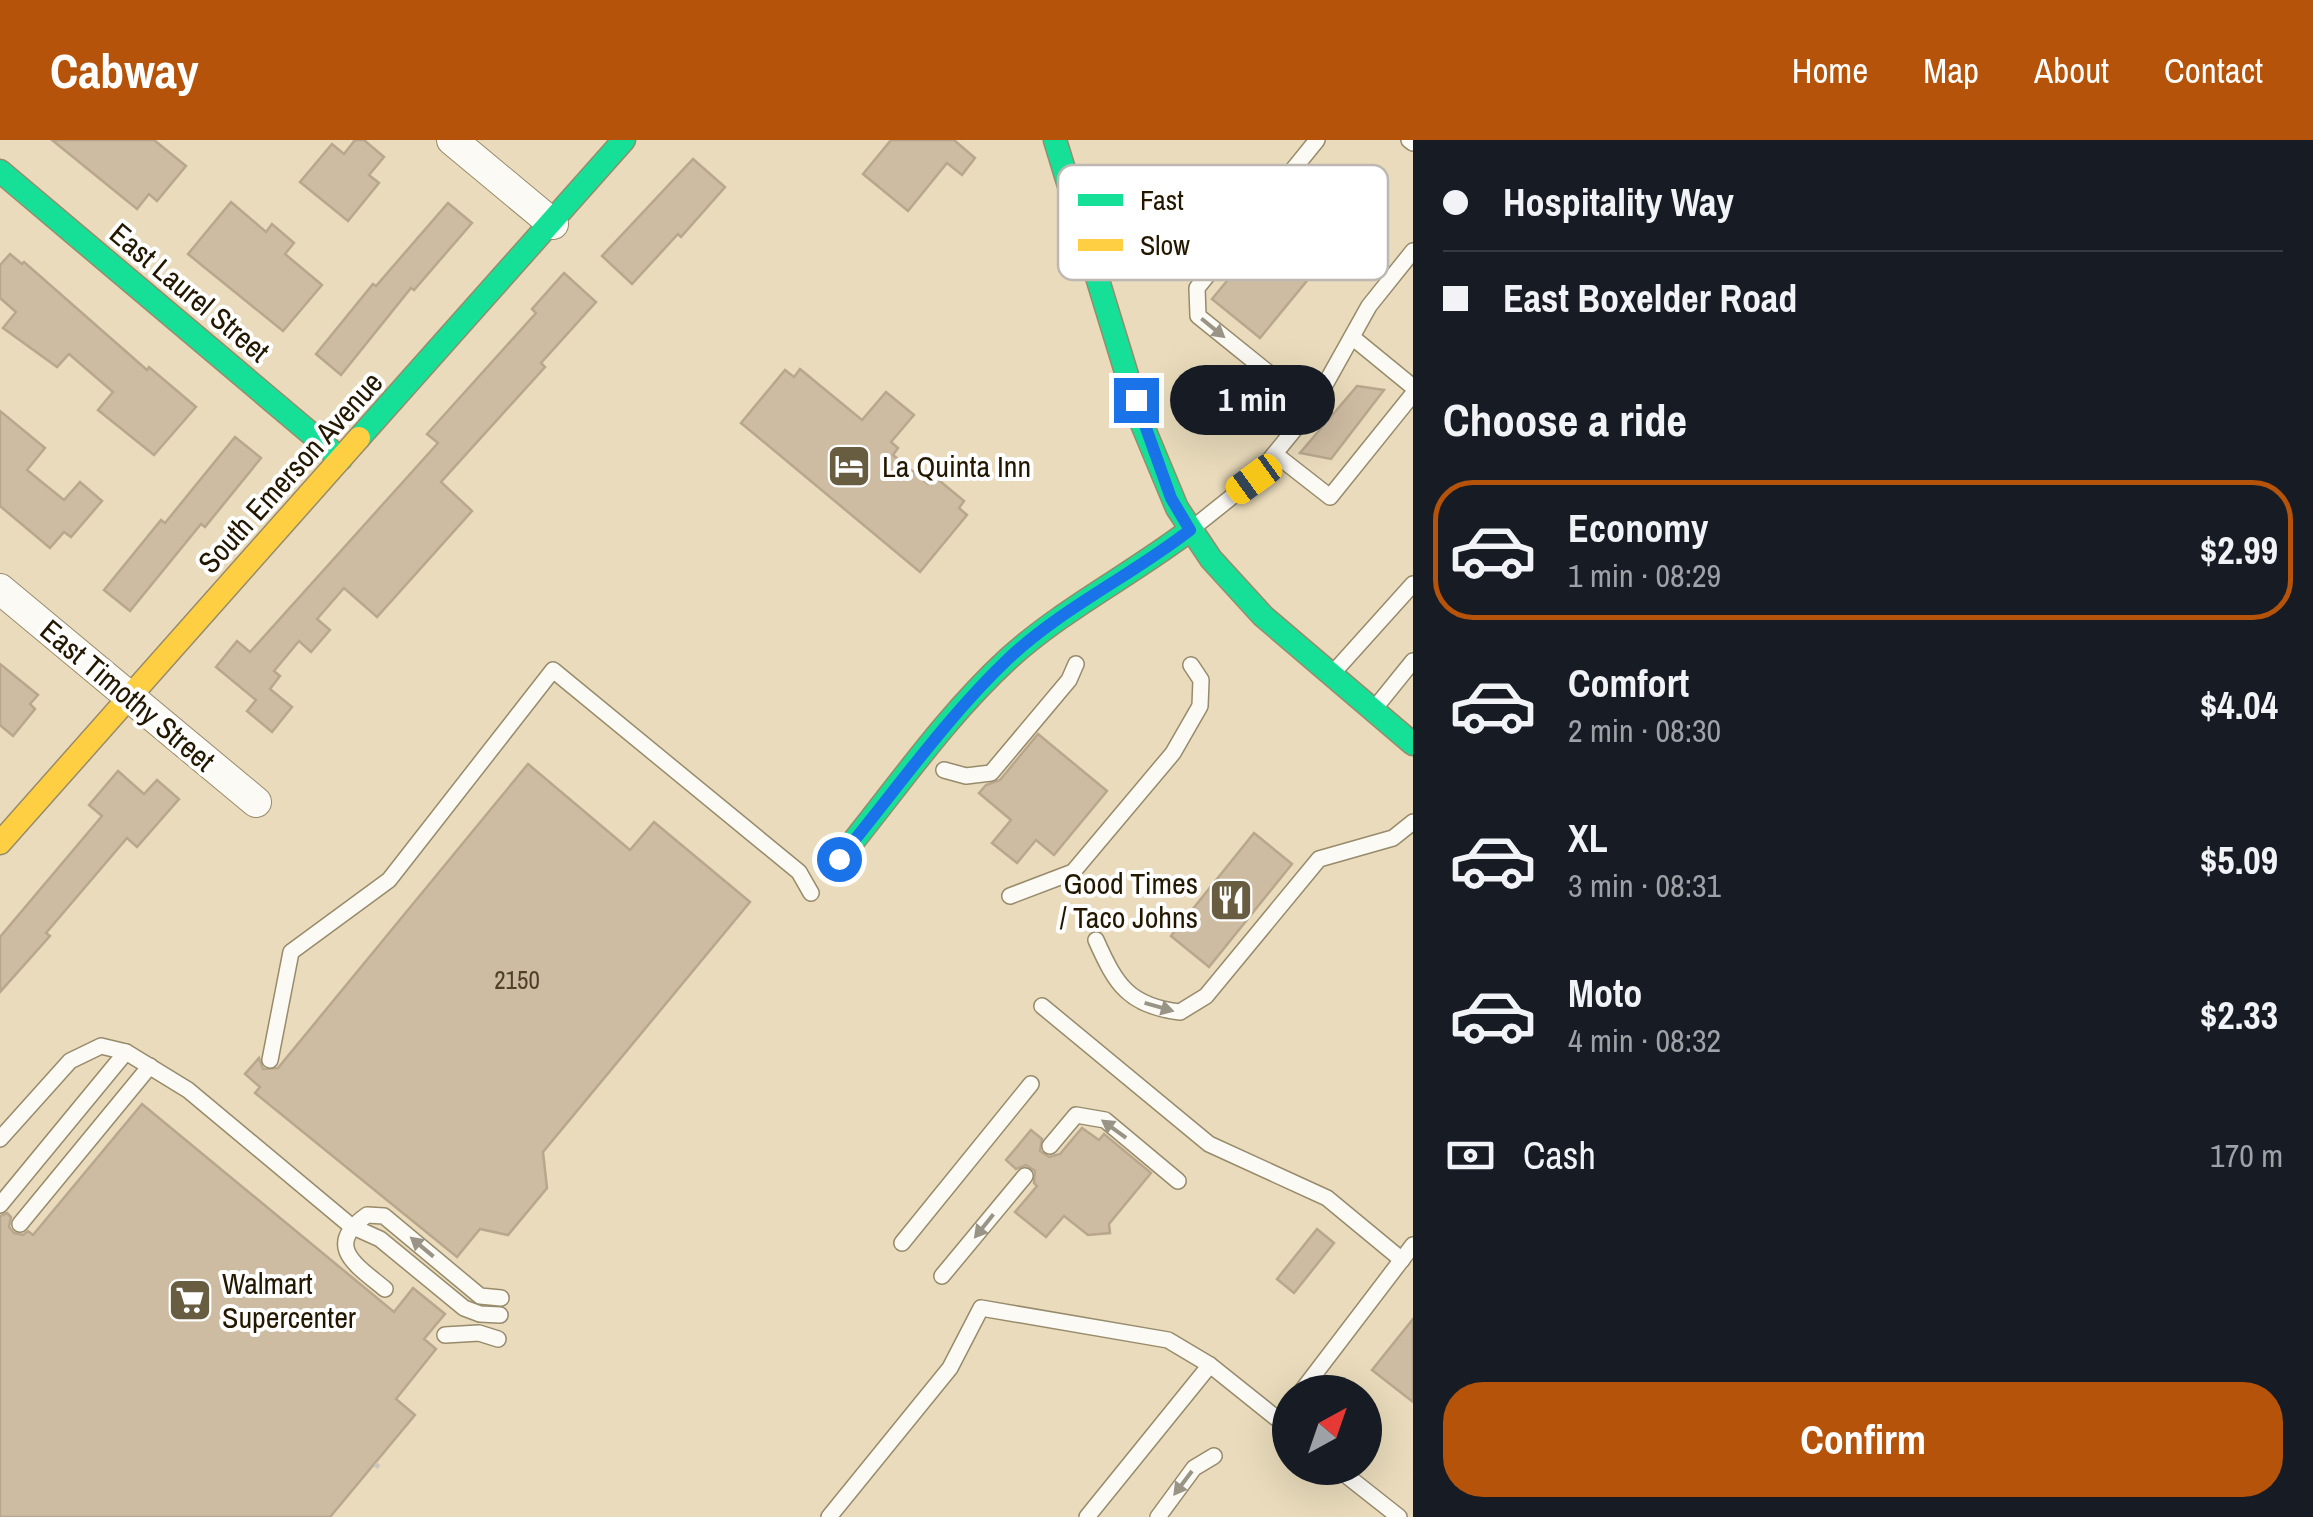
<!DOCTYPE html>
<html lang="en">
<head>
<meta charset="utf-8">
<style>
	:root { --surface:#171b24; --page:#242831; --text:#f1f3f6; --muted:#9ea1a6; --line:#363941; --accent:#b45309 }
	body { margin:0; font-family:"Archivo Narrow",sans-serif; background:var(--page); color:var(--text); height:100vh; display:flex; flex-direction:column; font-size:38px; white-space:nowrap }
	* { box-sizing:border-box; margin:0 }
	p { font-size:32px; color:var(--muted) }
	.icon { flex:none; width:55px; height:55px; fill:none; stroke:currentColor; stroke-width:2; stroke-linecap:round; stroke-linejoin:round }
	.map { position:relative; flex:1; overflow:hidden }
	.sheet { display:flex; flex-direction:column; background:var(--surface); width:900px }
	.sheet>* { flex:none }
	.banner { display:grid; align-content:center; height:220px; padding:0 30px; background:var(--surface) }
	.needle { width:65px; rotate:40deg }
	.tools { position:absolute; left:1272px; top:1235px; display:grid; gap:20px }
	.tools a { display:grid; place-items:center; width:110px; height:110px; border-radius:50%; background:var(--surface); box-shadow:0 10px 40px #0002; font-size:50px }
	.end { position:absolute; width:45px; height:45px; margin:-22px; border:12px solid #1a73e8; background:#fff; box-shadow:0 0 0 5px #fff }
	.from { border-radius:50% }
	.bubble { position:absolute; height:70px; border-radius:35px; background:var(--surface); box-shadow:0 10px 40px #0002; font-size:32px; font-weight:800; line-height:70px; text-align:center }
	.car { position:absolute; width:30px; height:60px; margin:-30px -15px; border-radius:12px; box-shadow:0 0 8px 2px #0007; background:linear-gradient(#f5c518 24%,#345 0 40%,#f5c518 0 76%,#345 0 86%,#f5c518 0) }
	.banner b { display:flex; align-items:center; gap:35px; height:95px; font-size:38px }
	.banner b+b { border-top:2px solid var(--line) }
	.banner i { width:25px; height:25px; background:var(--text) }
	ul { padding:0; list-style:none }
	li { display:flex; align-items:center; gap:30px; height:140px; margin:0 20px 15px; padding:0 10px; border:5px solid transparent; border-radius:40px }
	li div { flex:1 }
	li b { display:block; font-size:38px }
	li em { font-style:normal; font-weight:800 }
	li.current { border-color:var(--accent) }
	li>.icon { width:90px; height:90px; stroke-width:1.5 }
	h2 { padding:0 30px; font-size:45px; line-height:120px }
	.pay { display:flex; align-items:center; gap:25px; height:110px; padding:0 30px; font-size:38px }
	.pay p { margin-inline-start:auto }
	.primary-button { display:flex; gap:20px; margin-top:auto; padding:20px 30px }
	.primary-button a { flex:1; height:115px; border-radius:40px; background:var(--accent); color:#fff; font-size:40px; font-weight:800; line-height:115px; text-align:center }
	header { display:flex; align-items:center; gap:60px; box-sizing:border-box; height:140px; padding:0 50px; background:var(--accent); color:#fff }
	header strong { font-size:48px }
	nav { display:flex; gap:55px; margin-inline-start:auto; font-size:35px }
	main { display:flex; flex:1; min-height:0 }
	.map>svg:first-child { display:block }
	.building { fill:#cebca2; stroke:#b8a78d; stroke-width:2.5 }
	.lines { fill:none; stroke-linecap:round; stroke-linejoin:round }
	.lane-casing { stroke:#978b6b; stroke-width:18 }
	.street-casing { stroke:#978b6b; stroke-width:32 }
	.fast-casing { stroke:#978b6b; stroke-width:25 }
	.slow-casing { stroke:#978b6b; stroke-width:25 }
	.path { stroke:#ccc7be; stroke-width:5; stroke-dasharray:5 8; stroke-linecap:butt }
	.lane { stroke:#fcfaf5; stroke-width:15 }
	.street { stroke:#fcfaf5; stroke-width:30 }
	.fast { stroke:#16e098; stroke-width:22 }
	.slow { stroke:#ffcf43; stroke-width:22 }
	.oneway { fill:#9a9487 }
	.route { stroke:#1a73e8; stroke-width:12 }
	.labels { text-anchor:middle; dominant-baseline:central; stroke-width:8; stroke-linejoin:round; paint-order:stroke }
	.number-label { font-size:25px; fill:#4e4028 }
	.street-label { font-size:30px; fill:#231700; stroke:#fff }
	.poi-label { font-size:30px; fill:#231700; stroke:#fff; text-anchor:start }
	.key { fill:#fff; stroke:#bdb9b2; stroke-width:2.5 }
	.key-label { font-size:28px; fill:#231700 }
</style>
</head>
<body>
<header>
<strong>Cabway</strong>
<nav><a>Home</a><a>Map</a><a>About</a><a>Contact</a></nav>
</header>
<main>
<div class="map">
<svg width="1413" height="1377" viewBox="0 0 1413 1377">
	<rect width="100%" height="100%" fill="#e9dbbb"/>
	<g class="building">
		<polygon points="52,0 154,0 186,26 157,61 149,54 137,69"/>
		<polygon points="355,0 364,0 384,17 369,35 379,43 348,81 300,42 332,4 344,14"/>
		<polygon points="891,0 954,0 975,18 962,35 947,23 908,71 863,34"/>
		<polygon points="693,19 725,47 681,97 678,94 632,144 602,116"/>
		<polygon points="1314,36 1361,75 1260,198 1212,159"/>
		<polygon points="231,62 266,92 272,84 294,103 285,114 322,145 283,191 188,114"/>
		<polygon points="448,63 472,83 414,150 411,148 341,235 316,214 373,144 376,146"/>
		<polygon points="10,114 22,124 24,122 147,230 149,227 196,267 154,315 98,270 113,252 69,214 57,227 3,188 16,172 0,158 0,125"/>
		<polygon points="564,133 596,162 541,223 545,227 441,342 472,371 377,477 344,448 317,479 330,490 311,512 299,501 274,531 280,536 270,549 292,567 272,592 247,571 256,560 216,527 237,501 250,512 438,303 427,294 536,173 532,169"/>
		<polygon points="800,229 862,280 886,252 914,275 891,302 898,308 893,315 928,344 935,337 964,361 959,368 967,375 920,432 741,283 785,230 794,237"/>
		<polygon points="1357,246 1384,250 1331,319 1300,313"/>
		<polygon points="0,271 45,308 27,330 64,360 80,342 102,361 71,397 64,392 50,408 0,366"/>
		<polygon points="235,297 261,318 205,387 201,384 130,471 104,450 161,380 165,383"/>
		<polygon points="0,524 38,555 30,564 35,569 13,596 0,585"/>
		<polygon points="1038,594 1107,651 1054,715 1036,700 1017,723 992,703 1011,680 979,653 986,645 1000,640"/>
		<polygon points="528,624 630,710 654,682 750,762 543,1012 547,1048 508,1095 480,1089 457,1117 255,953 260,947 245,934 259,918 263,929 278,928"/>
		<polygon points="118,631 144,654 157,640 179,659 137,707 127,698 46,793 50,796 0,852 0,797 102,676 89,665"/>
		<polygon points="1254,693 1292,724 1209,827 1171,796"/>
		<polygon points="142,964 394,1172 413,1148 445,1174 424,1199 436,1209 396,1259 415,1275 330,1377 0,1377 0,1076 7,1073 11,1077 9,1087 14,1093 23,1095 28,1091 33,1095"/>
		<polygon points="1082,988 1099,1000 1104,994 1151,1033 1109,1084 1110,1093 1088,1095 1064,1076 1046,1097 1015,1072 1037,1046 1034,1043 1035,1031 1026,1025 1016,1029 1006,1020 1031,990 1042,999 1040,1011 1049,1017 1060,1014"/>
		<polygon points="1317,1089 1334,1103 1294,1153 1277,1139"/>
		<polygon points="1413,1179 1413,1262 1372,1230"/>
	</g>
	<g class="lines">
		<g class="lane-casing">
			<g id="lane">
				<polyline points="1409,0 1413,3"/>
				<polyline points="1352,197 1413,247"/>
				<polyline points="1312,268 1198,176 1197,148 1317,0"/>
				<polyline points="1275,314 1330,357 1413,254"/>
				<polyline points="1194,387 1254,339 1312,268 1369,166 1413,111"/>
				<polyline points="1333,533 1413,444"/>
				<polyline points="1375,568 1413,521"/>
				<polyline points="944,630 966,636 991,633 1069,540 1076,524"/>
				<polyline points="1010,756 1073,732 1173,613 1200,566 1201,540 1191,525"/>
				<path d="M1096,800C1116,845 1129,866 1180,872L1206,856L1319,719L1393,698L1413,682"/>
				<polyline points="1042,866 1209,1004 1327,1058 1402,1120"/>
				<polyline points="270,920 291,812 389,740 553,530 799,732 811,753"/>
				<polyline points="0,999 70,921 101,906 126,912 188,950 351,1086 380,1099 464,1168 480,1174 500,1175"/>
				<polyline points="1050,1006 1076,975 1105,980 1178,1041"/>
				<polyline points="0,1065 126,912"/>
				<polyline points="20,1084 150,926"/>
				<polyline points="902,1103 1031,944"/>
				<polyline points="942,1136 1025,1036"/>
				<path d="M385,1149C356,1125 323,1106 367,1075L384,1076L480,1156L501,1158"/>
				<polyline points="445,1195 479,1193 498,1199"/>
				<polyline points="1301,1252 1413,1105"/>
				<polyline points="1337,1328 1399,1377"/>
				<polyline points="829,1377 950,1228 981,1168 1168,1200 1210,1225 1290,1289"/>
				<polyline points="1087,1377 1210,1225"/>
				<polyline points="1158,1377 1194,1328 1214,1316"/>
			</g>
		</g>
		<g class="street-casing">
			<g id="street">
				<polyline points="452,0 553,84"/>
				<polyline points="0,449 256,662"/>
			</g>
		</g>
		<g class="fast-casing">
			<g id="fast">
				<polyline points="1055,0 1142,284 1177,368 1211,419 1263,476 1413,604"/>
				<polyline points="0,31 341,319"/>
				<polyline points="359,298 624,0"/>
				<path d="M839,719C894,652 944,578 1008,519C1063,469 1131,435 1190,390"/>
			</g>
		</g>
		<g class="slow-casing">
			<polyline id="slow" points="0,703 359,298"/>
		</g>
		<polyline class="path" points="375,1324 385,1332"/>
		<use href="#lane" class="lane"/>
		<use href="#street" class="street"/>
		<use href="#fast" class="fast"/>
		<use href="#slow" class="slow"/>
	</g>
	<defs><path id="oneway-solid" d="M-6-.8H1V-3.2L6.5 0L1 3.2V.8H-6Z" transform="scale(2.5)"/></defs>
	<g class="oneway">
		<use href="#oneway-solid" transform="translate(1213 188) rotate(39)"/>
		<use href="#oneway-solid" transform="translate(1159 867) rotate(16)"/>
		<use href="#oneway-solid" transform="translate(1114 989) rotate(-144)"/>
		<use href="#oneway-solid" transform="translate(984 1086) rotate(129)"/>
		<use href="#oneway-solid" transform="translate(422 1107) rotate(-140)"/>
		<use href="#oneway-solid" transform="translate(1183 1343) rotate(127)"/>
	</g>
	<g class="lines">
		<path class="route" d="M839,719C894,653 945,579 1008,519C1062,468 1131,436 1190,390L1171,358L1136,260"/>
	</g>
	<defs>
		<g id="hotel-square" transform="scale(2.25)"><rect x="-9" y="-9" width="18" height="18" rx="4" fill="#685c41" stroke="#fff"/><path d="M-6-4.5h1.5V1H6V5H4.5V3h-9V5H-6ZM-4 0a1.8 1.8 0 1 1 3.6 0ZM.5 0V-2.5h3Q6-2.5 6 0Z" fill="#fff"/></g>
		<g id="restaurant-square" transform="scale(2.25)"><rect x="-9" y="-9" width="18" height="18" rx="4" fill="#685c41" stroke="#fff"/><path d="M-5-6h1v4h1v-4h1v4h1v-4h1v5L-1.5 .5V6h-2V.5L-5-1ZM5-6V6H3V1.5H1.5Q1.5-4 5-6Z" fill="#fff"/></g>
		<g id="supermarket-square" transform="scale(2.25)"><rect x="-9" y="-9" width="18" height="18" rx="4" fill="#685c41" stroke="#fff"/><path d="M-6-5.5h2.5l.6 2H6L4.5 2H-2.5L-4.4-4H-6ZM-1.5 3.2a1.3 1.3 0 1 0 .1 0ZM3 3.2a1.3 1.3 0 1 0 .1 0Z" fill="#fff"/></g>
	</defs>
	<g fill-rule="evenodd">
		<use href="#hotel-square" x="849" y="326"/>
		<use href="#restaurant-square" x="1231" y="760"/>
		<use href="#supermarket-square" x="190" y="1160"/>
	</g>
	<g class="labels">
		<g class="number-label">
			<text x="517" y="840">2150</text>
		</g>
		<g class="street-label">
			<text transform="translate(190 152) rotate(40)">East Laurel Street</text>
			<text transform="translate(290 332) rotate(-48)">South Emerson Avenue</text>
			<text transform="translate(128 555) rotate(40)">East Timothy Street</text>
		</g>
		<g class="poi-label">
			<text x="882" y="326">La Quinta Inn</text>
			<text x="1198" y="743" text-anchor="end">Good Times<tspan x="1198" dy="34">/ Taco Johns</tspan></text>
			<text x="222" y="1143">Walmart<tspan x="222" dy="34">Supercenter</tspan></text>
		</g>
	</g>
	<rect x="1058" y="25" width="330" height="115" rx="15" class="key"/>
	<rect x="1078" y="54" width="45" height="12" fill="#16e098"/>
	<rect x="1078" y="99" width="45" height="12" fill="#ffcf43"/>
	<g class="key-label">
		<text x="1140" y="70">Fast</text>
		<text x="1140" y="115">Slow</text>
	</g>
</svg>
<div class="tools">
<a><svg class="needle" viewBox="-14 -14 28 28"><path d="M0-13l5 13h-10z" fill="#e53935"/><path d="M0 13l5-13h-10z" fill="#9ea1a6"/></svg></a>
</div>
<i class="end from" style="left:839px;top:719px"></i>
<i class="end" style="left:1136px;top:260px"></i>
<div class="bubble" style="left:1170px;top:225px;width:165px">1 min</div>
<i class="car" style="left:1254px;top:339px;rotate:234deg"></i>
</div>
<section class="sheet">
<div class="banner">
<b><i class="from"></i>Hospitality Way</b>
<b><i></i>East Boxelder Road</b>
</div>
<h2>Choose a ride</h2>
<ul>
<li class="current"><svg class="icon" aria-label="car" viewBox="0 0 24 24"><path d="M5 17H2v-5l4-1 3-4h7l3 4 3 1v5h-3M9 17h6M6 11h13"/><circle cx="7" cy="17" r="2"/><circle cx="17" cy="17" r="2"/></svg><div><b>Economy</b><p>1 min · 08:29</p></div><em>$2.99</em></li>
<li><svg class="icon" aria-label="car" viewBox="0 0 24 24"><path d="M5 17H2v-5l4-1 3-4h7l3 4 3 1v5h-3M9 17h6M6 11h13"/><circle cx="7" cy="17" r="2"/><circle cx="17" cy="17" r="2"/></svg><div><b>Comfort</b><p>2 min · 08:30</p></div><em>$4.04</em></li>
<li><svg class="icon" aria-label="car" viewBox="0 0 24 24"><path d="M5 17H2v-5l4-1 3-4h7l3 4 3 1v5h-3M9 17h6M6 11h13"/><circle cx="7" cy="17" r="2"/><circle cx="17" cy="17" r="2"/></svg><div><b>XL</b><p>3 min · 08:31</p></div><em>$5.09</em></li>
<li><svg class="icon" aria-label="car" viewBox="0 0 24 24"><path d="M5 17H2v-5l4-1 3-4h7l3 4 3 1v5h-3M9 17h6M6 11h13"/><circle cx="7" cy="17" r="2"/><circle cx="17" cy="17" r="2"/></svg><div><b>Moto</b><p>4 min · 08:32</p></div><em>$2.33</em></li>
</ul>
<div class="pay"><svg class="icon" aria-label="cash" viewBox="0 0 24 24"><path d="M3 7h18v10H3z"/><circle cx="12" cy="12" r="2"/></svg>Cash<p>170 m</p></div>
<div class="primary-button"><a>Confirm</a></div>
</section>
</main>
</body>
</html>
